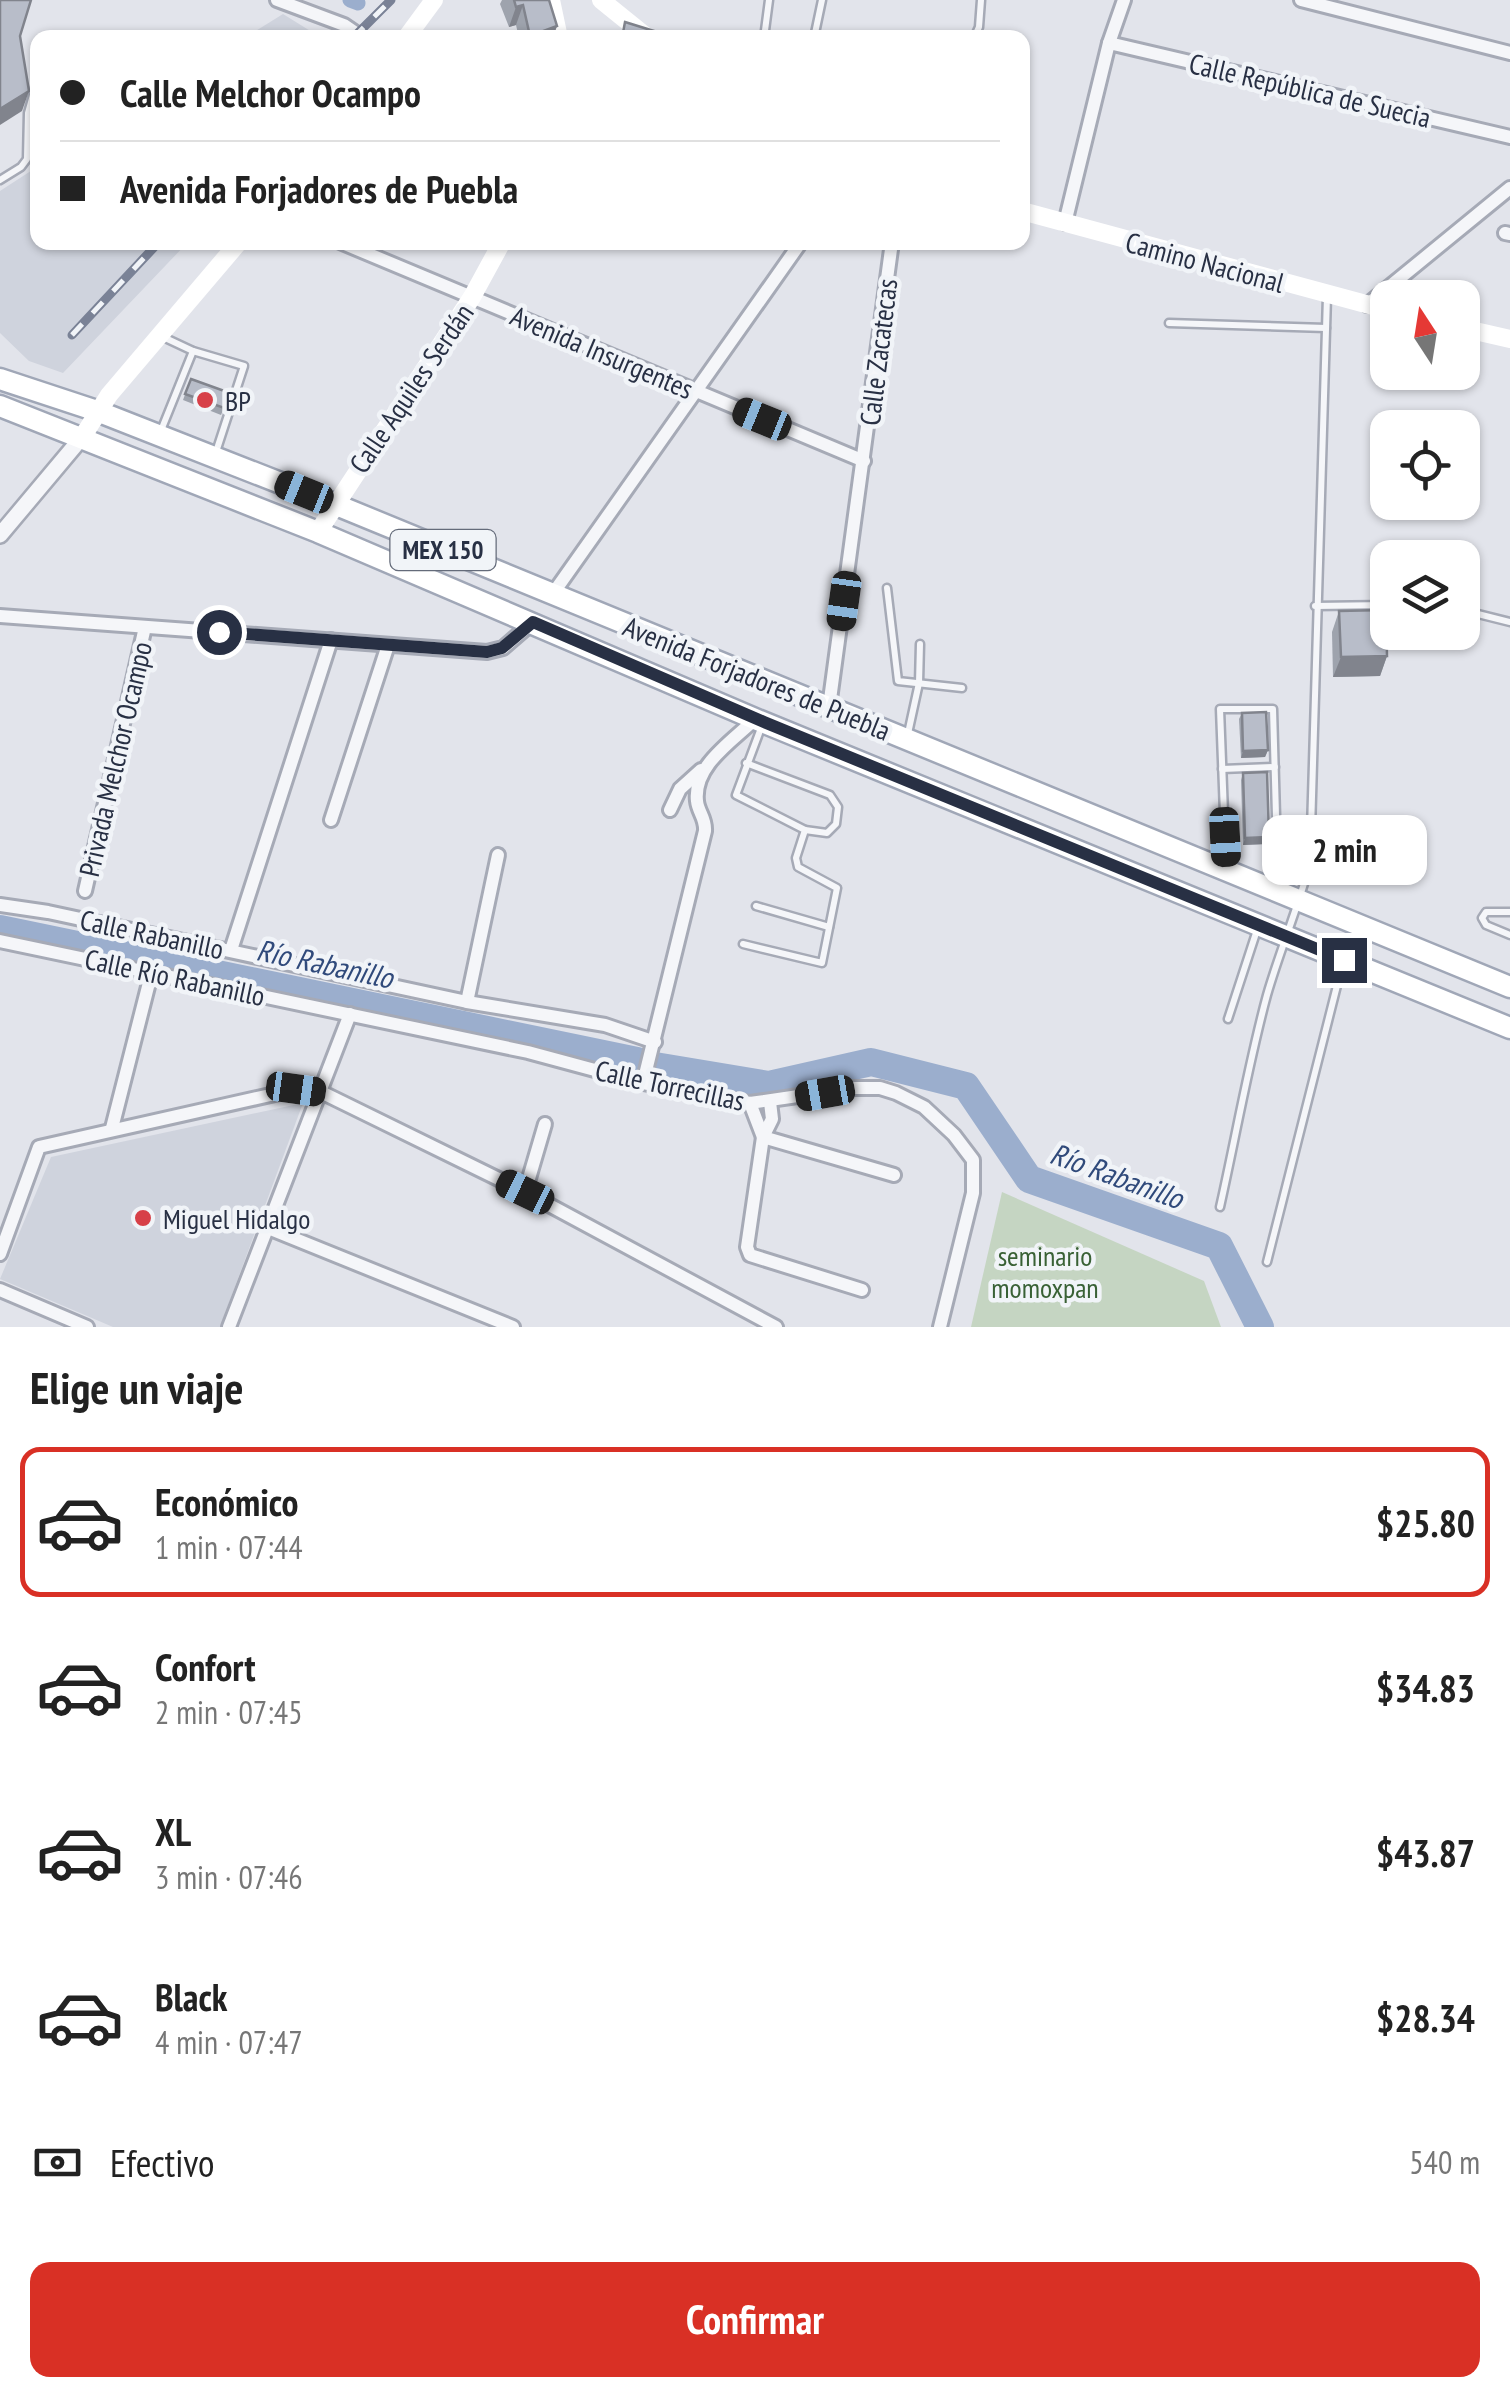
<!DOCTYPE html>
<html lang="es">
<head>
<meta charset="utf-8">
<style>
	:root { --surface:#fff; --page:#f6f6f6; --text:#222; --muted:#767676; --line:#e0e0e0; --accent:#d93025 }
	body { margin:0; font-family:"PT Sans Narrow",sans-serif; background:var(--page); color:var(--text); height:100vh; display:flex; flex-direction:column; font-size:38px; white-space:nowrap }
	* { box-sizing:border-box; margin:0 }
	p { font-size:32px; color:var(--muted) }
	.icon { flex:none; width:55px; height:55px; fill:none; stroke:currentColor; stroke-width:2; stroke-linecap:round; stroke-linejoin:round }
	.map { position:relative; height:1327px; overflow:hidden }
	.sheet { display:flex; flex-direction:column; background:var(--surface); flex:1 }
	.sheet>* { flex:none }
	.hud { position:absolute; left:30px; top:30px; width:1000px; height:220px; border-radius:20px; box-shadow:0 2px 8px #0004; display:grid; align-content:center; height:220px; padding:0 30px; background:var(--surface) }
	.needle { width:65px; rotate:348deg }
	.buttons { position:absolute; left:1370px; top:280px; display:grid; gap:20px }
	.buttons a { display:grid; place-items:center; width:110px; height:110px; border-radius:20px; background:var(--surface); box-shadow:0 2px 8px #0004; font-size:50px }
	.end { position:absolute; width:45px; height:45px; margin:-22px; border:12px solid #283044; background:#fff; box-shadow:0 0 0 5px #fff }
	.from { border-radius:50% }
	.bubble { position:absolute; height:70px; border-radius:20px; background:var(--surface); box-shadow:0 2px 8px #0004; font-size:32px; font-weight:700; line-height:70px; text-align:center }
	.car { position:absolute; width:30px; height:60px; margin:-30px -15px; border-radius:12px; box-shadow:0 0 8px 2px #0007; background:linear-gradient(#222 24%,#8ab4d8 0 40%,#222 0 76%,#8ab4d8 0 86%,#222 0) }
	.hud b { display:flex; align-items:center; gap:35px; height:95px; font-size:38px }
	.hud b+b { border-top:2px solid var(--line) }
	.hud i { width:25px; height:25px; background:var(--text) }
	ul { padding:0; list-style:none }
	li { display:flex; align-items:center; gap:30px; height:150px; margin:0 20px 15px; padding:0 10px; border:5px solid transparent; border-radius:20px }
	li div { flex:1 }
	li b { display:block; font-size:38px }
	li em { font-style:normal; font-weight:700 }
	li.selected { border-color:var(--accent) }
	li>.icon { width:90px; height:90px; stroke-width:1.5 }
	h2 { padding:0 30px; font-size:45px; line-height:120px }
	.pay { display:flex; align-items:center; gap:25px; height:110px; padding:0 30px; font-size:38px }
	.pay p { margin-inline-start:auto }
	.action { display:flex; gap:20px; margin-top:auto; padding:20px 30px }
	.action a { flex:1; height:115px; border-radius:20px; background:var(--accent); color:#fff; font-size:40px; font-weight:700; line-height:115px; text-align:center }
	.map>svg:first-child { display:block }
	.built { fill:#cfd3dd }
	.green { fill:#c5d5c2 }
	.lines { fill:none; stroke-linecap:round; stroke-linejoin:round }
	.canal { stroke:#9baecd; stroke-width:15 }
	.river { stroke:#9baecd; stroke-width:28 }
	.service-casing { stroke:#a6aab6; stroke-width:11 }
	.minor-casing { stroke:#a6aab6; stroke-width:18 }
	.tertiary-casing { stroke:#a6aab6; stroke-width:20 }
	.primary-casing { stroke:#a0a7b7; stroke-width:25 }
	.service { stroke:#f5f6f9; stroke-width:6 }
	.minor { stroke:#f5f6f9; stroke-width:12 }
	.tertiary { stroke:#f5f6f9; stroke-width:15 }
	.secondary { stroke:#fff; stroke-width:18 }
	.primary { stroke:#fff; stroke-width:20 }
	.rail-casing { stroke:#7a8296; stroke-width:9 }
	.rail { stroke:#f1f4f8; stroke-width:5; stroke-dasharray:15; stroke-linecap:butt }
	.wall { fill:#9ea3ad }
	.shaded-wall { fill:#81848d }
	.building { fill:#b8bdc9; stroke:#81848d; stroke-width:2.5 }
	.route { stroke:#283044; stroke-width:12 }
	.poi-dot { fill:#d74048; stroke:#f1f4f8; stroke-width:4 }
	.labels { text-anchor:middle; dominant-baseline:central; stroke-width:9; stroke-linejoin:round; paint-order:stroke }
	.shield { fill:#f1f4f8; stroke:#646b7a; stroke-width:2.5 }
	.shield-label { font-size:25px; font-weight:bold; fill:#283044 }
	.street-label { font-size:28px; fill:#283044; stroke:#f1f4f8 }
	.poi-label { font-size:28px; fill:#283044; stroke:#f1f4f8; text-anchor:start }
	.park-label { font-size:28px; fill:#396135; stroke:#f1f4f8 }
	.water-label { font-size:30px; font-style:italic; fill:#304a7b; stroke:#f1f4f8 }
</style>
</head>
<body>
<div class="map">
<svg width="1510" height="1327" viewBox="0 0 1510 1327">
	<rect width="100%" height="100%" fill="#e2e4eb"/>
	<g class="built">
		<polygon points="283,14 320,37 246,37"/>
		<polygon points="37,167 38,242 187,243 63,373 29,361 0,333 0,191"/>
		<polygon points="303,1103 220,1327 113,1327 0,1279 51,1157"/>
	</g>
	<polygon class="green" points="1002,1192 1204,1281 1221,1327 971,1327"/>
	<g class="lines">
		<polyline class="canal" points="350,0 358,3"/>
		<g class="river">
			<polyline points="0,929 637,1061"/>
			<polyline points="655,1066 769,1085 871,1062 966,1086 1029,1179 1219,1246 1260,1327"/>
		</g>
		<g class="service-casing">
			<g id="service">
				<polyline points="764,38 769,0"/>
				<polyline points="814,38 822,0"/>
				<polyline points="974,38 979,27 981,0"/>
				<polyline points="0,180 21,167 27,159 28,113 38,77"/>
				<polyline points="1169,323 1326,328"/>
				<polyline points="161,336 193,351 244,366 215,455"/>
				<polyline points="160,433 193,351"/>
				<polyline points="887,588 898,681 962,688"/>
				<polyline points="1315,606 1388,605"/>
				<polyline points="1462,610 1510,622"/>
				<polyline points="907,738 919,683 920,644"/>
				<polyline points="746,763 830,795 838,807 836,824 827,833 805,830"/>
				<polyline points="1222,769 1275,767"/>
				<polyline points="1226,866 1220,709 1273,709 1278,887"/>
				<polyline points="756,906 829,927"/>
				<polyline points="1510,912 1486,912 1482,918 1486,925 1510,935"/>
				<polyline points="743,944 822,963 837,888 798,867 796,858 805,830 736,795 761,728"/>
				<polyline points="1228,1019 1257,930"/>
				<path d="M1220,1207C1236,1136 1248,1065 1267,995C1280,950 1298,908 1310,863L1327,296"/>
				<polyline points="1267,1262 1342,966"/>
			</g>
		</g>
		<g class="minor-casing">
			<g id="minor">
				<polyline points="277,0 344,25 363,38"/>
				<polyline points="1301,0 1510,53"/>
				<polyline points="1109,43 1510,137"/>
				<polyline points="1065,223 1109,43 1124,0"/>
				<polyline points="1505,233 1510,234"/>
				<polyline points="340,242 864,461"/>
				<polyline points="1367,305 1510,188"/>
				<polyline points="552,595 801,242"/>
				<polyline points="0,616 487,652 503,648 533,622"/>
				<polyline points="829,707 892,242"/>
				<polyline points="670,810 680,789 701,770"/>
				<polyline points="331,820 388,645"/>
				<polyline points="85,891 145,627"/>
				<polyline points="0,905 48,912 467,1002 605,1025 655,1042"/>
				<polyline points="0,941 528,1052 643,1083 750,1103 853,1088 880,1088 896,1093 924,1107 954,1135 973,1160 973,1193 940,1327"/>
				<polyline points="231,950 331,640"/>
				<polyline points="467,1002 498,855"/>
				<path d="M643,1083L705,831C706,818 698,812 697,801C693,765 733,741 755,719"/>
				<polyline points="770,1102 772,1119 763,1137 747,1247 750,1255 862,1290"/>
				<polyline points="750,1103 763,1137 894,1175"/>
				<polyline points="112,1128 152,971"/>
				<polyline points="525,1192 545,1124"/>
				<polyline points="268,1228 513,1327"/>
				<polyline points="0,1254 39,1147 297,1089 321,1092 525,1192 776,1327"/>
				<polyline points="0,1290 87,1327"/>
				<polyline points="229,1327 350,1014"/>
			</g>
		</g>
		<g class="tertiary-casing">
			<polyline id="tertiary" points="0,535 83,436"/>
		</g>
		<g class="primary-casing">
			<g id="primary">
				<polyline points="0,379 97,411 334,504 1510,987"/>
				<polyline points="0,406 318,532 755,719 1510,1028"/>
			</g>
		</g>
		<use href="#service" class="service"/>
		<use href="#minor" class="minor"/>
		<use href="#tertiary" class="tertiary"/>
		<g class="secondary">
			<polyline points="551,0 559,38"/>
			<polyline points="601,0 648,38"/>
			<polyline points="406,38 434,0"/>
			<polyline points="1022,211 1388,310"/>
			<polyline points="1462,328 1510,339"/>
			<polyline points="83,436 109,395 239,242"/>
			<polyline points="318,532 472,297 502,242"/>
		</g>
		<use href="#primary" class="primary"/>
		<g class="rail-casing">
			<g id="rail">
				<polyline points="353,38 391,0"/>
				<polyline points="72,335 159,242"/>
			</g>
		</g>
		<use href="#rail" class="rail"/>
	</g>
	<g class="wall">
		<polygon points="502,0 549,0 553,38 519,38 516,25 509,27 500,4"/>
		<polygon points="191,379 230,393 221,415 183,400"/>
		<polygon points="1339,611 1387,656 1380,676 1333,677 1332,632"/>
		<polygon points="1242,713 1268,750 1265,757 1241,758 1239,719"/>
		<polygon points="1243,773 1266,844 1243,845 1241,780"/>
	</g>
	<g class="shaded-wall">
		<polygon points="523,5 516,25 509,27 516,7"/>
		<polygon points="557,26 553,38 530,38 530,36"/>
		<polygon points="29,91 22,111 0,125 0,109"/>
		<polygon points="1387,656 1380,676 1333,677 1341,657"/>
		<polygon points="1268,750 1265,757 1241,758 1243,751"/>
		<polygon points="1269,837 1266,844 1243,845 1245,838"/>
	</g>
	<g class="building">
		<polygon points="0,0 31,0 20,36 29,91 0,109"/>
		<polygon points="514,0 549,0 557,26 530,36 523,5 516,7"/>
		<polygon points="625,22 670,36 670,38 622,38"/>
		<polygon points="191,379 230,393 224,408 185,394"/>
		<polygon points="1386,610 1387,656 1341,657 1339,611"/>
		<polygon points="1266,712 1268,750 1243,751 1242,713"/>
		<polygon points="1267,772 1269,837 1245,838 1243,773"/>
	</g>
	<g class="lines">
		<polyline class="route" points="219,632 487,652 502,648 533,622 764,722 1344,960"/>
	</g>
	<g class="poi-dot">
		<circle cx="205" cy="400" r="10"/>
		<circle cx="143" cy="1218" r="10"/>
	</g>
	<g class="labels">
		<rect class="shield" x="390.5" y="530" width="105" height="40" rx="8"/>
		<g class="shield-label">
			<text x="443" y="550">MEX 150</text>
		</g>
		<g class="street-label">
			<text transform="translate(1310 90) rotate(13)">Calle República de Suecia</text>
			<text transform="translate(1205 262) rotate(15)">Camino Nacional</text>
			<text transform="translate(602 352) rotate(23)">Avenida Insurgentes</text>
			<text transform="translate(878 352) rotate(-83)">Calle Zacatecas</text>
			<text transform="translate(411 388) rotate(-56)">Calle Aquiles Serdán</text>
			<text transform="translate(757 678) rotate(22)">Avenida Forjadores de Puebla</text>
			<text transform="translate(115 759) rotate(-77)">Privada Melchor Ocampo</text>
			<text transform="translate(152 934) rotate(12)">Calle Rabanillo</text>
			<text transform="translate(175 977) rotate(12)">Calle Río Rabanillo</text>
			<text transform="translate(670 1085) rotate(12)">Calle Torrecillas</text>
		</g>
		<g class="poi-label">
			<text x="225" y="400">BP</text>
			<text x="163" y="1218">Miguel Hidalgo</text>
		</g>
		<g class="park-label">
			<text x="1045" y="1255">seminario<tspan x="1045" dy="32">momoxpan</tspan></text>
		</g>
		<g class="water-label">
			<text transform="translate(325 963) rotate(12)">Río Rabanillo</text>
			<text transform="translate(1117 1175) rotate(20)">Río Rabanillo</text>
		</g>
	</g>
</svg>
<div class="buttons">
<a><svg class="needle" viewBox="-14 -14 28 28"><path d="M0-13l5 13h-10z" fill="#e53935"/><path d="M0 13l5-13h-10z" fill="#767676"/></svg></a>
<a><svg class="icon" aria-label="locate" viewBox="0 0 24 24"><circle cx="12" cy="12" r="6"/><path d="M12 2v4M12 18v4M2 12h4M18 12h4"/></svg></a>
<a><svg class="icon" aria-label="layers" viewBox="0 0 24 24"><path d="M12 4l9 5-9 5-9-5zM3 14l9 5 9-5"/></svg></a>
</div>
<i class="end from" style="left:219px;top:632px"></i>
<i class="end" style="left:1344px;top:960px"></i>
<div class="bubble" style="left:1262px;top:815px;width:165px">2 min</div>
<i class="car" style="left:762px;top:419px;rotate:292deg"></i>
<i class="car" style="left:304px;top:492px;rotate:292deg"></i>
<i class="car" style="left:844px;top:601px;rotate:188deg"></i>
<i class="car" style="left:1225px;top:837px;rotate:177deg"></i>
<i class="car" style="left:296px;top:1089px;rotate:98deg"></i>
<i class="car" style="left:825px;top:1093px;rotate:260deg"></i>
<i class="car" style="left:525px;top:1192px;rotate:296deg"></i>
<div class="hud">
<b><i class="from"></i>Calle Melchor Ocampo</b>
<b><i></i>Avenida Forjadores de Puebla</b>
</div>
</div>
<section class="sheet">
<h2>Elige un viaje</h2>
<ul>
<li class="selected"><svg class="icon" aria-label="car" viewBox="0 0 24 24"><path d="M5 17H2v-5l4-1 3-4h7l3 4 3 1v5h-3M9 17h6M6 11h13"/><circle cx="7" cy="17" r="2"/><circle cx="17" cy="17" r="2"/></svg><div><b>Económico</b><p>1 min · 07:44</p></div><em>$25.80</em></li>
<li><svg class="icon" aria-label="car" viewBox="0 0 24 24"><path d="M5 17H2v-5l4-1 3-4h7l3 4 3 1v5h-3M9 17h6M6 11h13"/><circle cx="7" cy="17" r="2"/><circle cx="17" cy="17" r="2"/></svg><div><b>Confort</b><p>2 min · 07:45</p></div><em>$34.83</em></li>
<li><svg class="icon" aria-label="car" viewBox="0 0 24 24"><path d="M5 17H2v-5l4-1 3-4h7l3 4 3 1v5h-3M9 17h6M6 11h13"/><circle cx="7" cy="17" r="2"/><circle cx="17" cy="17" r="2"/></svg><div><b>XL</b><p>3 min · 07:46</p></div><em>$43.87</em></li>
<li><svg class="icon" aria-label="car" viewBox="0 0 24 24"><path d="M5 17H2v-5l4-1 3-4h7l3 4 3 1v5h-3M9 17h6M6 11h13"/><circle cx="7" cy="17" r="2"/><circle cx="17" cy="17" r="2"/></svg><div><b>Black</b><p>4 min · 07:47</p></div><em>$28.34</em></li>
</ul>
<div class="pay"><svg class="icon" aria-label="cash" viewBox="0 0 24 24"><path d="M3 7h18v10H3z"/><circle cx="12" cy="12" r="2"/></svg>Efectivo<p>540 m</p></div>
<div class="action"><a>Confirmar</a></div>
</section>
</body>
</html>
